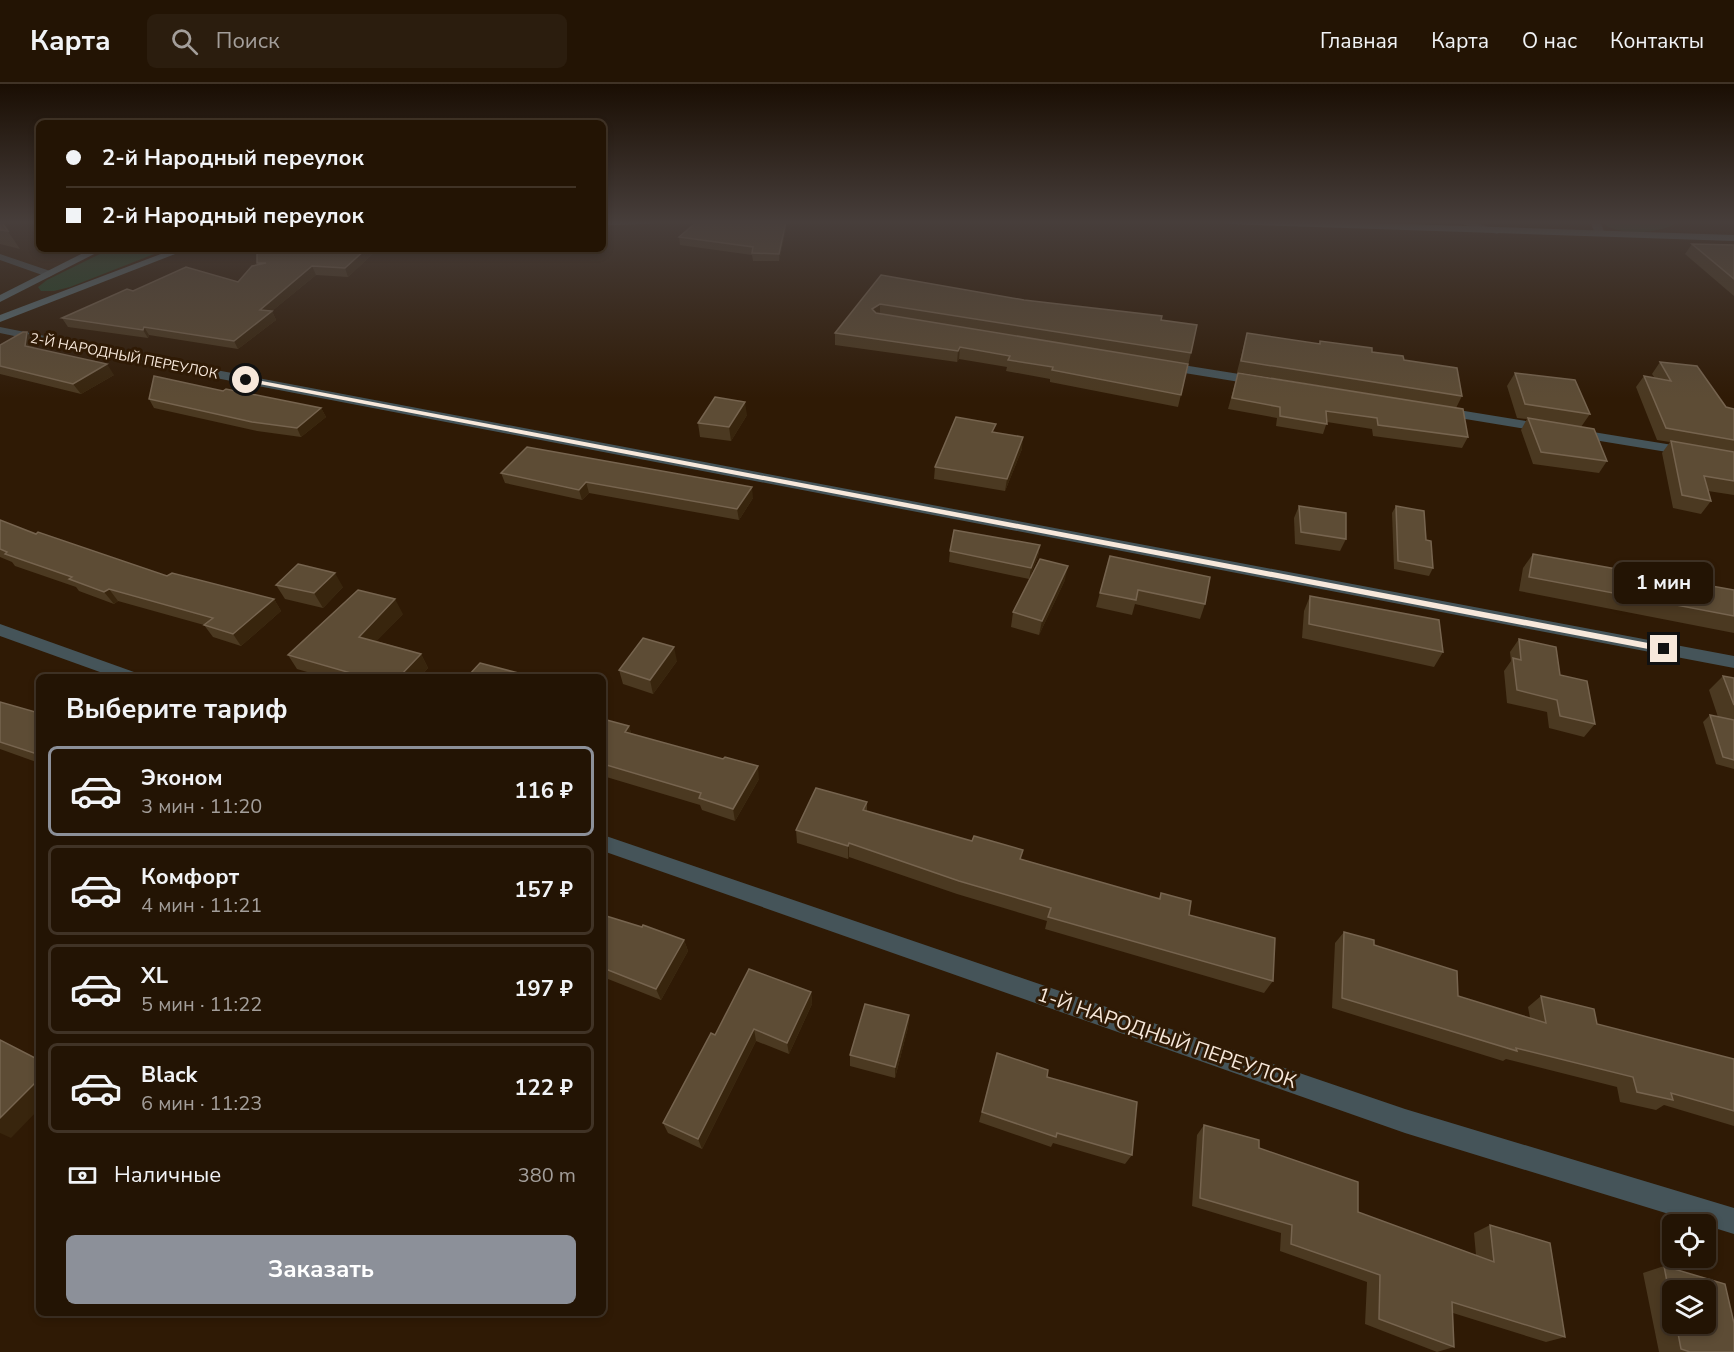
<!DOCTYPE html>
<html lang="ru">
<head>
<meta charset="utf-8">
<style>
	:root { --surface:#231404; --page:#2b1d0e; --text:#f1f3f6; --muted:#a39e9a; --line:#403326; --accent:#8c9099 }
	body { margin:0; font-family:"Nunito Sans",sans-serif; background:var(--page); color:var(--text); height:100vh; display:flex; flex-direction:column; font-size:22px; white-space:nowrap }
	* { box-sizing:border-box; margin:0 }
	p { font-size:20px; color:var(--muted) }
	.icon { flex:none; width:33px; height:33px; fill:none; stroke:currentColor; stroke-width:2; stroke-linecap:round; stroke-linejoin:round }
	.map { position:relative; flex:1; overflow:hidden }
	.panel { position:absolute; left:36px; top:590px; width:570px; height:642px; display:flex; flex-direction:column; background:var(--surface); border-radius:9px; box-shadow:0 3px 9px #0003,0 0 0 2px var(--line) }
	.panel>* { flex:none }
	.hud { position:absolute; left:36px; top:36px; width:570px; height:132px; border-radius:9px; box-shadow:0 3px 9px #0003,0 0 0 2px var(--line); display:grid; align-content:center; height:132px; padding:0 30px; background:var(--surface) }
	.tools { position:absolute; left:1662px; top:1130px; display:grid; gap:12px }
	.tools a { display:grid; place-items:center; width:54px; height:54px; border-radius:9px; background:var(--surface); box-shadow:0 3px 9px #0003,0 0 0 2px var(--line); font-size:30px }
	.end { position:absolute; width:27px; height:27px; margin:-14px; border:8px solid #f7e8db; background:#111; box-shadow:0 0 0 3px #111 }
	.from { border-radius:50% }
	.bubble { position:absolute; height:42px; border-radius:9px; background:var(--surface); box-shadow:0 3px 9px #0003,0 0 0 2px var(--line); font-size:20px; font-weight:700; line-height:42px; text-align:center }
	.hud b { display:flex; align-items:center; gap:21px; height:57px; font-size:22px }
	.hud b+b { border-top:2px solid var(--line) }
	.hud i { width:15px; height:15px; background:var(--text) }
	ul { padding:0; list-style:none }
	li { display:flex; align-items:center; gap:18px; height:90px; margin:0 12px 9px; padding:0 18px; border:3px solid var(--line); border-radius:9px }
	li div { flex:1 }
	li b { display:block; font-size:22px }
	li em { font-style:normal; font-weight:700 }
	li.active { border-color:var(--accent) }
	li>.icon { width:54px; height:54px; stroke-width:1.5 }
	h2 { padding:0 30px; font-size:27px; line-height:72px }
	.pay { display:flex; align-items:center; gap:15px; height:66px; padding:0 30px; font-size:22px }
	.pay p { margin-inline-start:auto }
	.action { display:flex; gap:12px; margin-top:auto; padding:12px 30px }
	.action a { flex:1; height:69px; border-radius:9px; background:var(--accent); color:#fff; font-size:24px; font-weight:700; line-height:69px; text-align:center }
	header { display:flex; align-items:center; gap:36px; box-sizing:border-box; height:84px; padding:0 30px; background:var(--surface); border-bottom:2px solid var(--line) }
	header strong { font-size:28px }
	nav { display:flex; gap:33px; margin-inline-start:auto; font-size:21px }
	.search { width:420px; height:54px; background:var(--page); display:flex; align-items:center; gap:15px; box-sizing:border-box; padding:0 21px; border-radius:9px; color:var(--muted); font-size:22px }
	.map>svg:first-child { display:block }
	.green { fill:#1c4526 }
	.lines { fill:none; stroke-linecap:round; stroke-linejoin:round }
	.street { fill:#455459; fill-rule:evenodd }
	.secondary { fill:#59727a; fill-rule:evenodd }
	.wall { fill:#4b3921; fill-rule:evenodd }
	.shaded-wall { fill:#38250d }
	.building { fill:#5d4c35; stroke:#76644f; stroke-width:1.5 }
	.route { fill:#f7e8db }
	.labels { text-anchor:middle; dominant-baseline:central; stroke-width:6; stroke-linejoin:round; paint-order:stroke }
	.far-street-label { font-size:14px; fill:#f7e8db; stroke:#2f1a05 }
	.near-street-label { font-size:20px; fill:#f7e8db; stroke:#2f1a05 }
</style>
</head>
<body>
<header>
<strong>Карта</strong>
<div class="search"><svg class="icon" aria-label="search" viewBox="0 0 24 24"><circle cx="10" cy="10" r="6"/><path d="M15 15l6 6"/></svg>Поиск</div>
<nav><a>Главная</a><a>Карта</a><a>О нас</a><a>Контакты</a></nav>
</header>
<div class="map">
<svg width="1734" height="1268" viewBox="0 0 1734 1268">
	<rect width="100%" height="100%" fill="#2f1a05"/>
	<g class="green">
		<path d="M1600,137H1677C1666,151 1611,152 1600,137Z"/>
		<polygon points="110,165 167,165 70,203 54,207 41,207 38,203 47,196"/>
	</g>
	<g class="lines">
		<g class="street">
			<polygon points="1452,137 1469,137 1502,147 1497,150"/>
			<polygon points="1590,137 1600,137 1605,150 1604,152 1596,152"/>
			<polygon points="0,170 53,188 54,190 49,193 45,192 0,176"/>
			<polygon points="0,243 200,283 1734,572 1734,584 200,291 0,249"/>
			<polygon points="1164,278 1258,293 1264,297 1258,301 1160,285 1160,279"/>
			<polygon points="1440,323 1734,371 1734,379 1435,330 1434,327 1435,324"/>
			<polygon points="0,540 134,588 137,592 111,592 0,552"/>
			<polygon points="603,751 1405,1025 1734,1124 1734,1150 1405,1049 603,767"/>
		</g>
		<g class="secondary">
			<polygon points="603,137 655,137 650,140 603,141"/>
			<polygon points="1224,137 1315,137 1734,151 1734,157 1229,140"/>
			<polygon points="91,165 104,165 0,218 0,211"/>
			<polygon points="174,165 188,165 0,238 0,231"/>
		</g>
	</g>
	<g class="wall">
		<polygon points="0,137 1,137 20,165 0,160"/>
		<polygon points="786,145 779,177 753,177 752,171 680,161 679,153"/>
		<polygon points="1692,160 1734,161 1734,212 1685,170"/>
		<polygon points="257,165 378,165 348,193 316,191 272,227 276,236 238,265 149,251 148,254 68,243 62,234 133,207 238,198 258,181 257,179"/>
		<polygon points="881,191 1024,216 1161,236 1191,269 1178,323 1050,298 1050,295 1006,287 1007,283 959,275 957,278 835,261 835,249"/>
		<polygon points="27,248 34,259 33,264 114,291 81,310 0,290 0,261"/>
		<polygon points="1247,249 1319,260 1320,257 1404,276 1462,312 1456,324 1237,288"/>
		<polygon points="1660,278 1726,323 1734,325 1734,411 1708,407 1711,417 1701,430 1673,424 1662,369 1670,358 1657,356 1636,303 1644,292 1654,293 1652,290"/>
		<polygon points="1238,289 1468,353 1462,364 1373,352 1372,345 1327,338 1323,350 1276,342 1277,334 1228,325"/>
		<polygon points="1515,289 1590,330 1581,343 1607,377 1599,389 1533,380 1521,346 1527,335 1517,334 1507,302"/>
		<polygon points="223,307 321,324 326,333 301,353 257,347 154,324 149,315"/>
		<polygon points="747,331 731,357 700,353 698,339"/>
		<polygon points="995,348 1022,365 1005,407 934,395 935,383"/>
		<polygon points="501,389 753,414 739,436 589,409 582,416 505,399"/>
		<polygon points="1299,422 1346,455 1340,467 1295,460 1294,434"/>
		<polygon points="1396,422 1426,456 1433,484 1429,492 1394,485 1392,429"/>
		<polygon points="0,436 36,450 167,492 274,515 281,527 241,562 213,553 204,541 118,517 114,520 79,507 76,503 15,482 12,478 0,473"/>
		<polygon points="1040,461 1038,472 1029,495 949,478 950,467"/>
		<polygon points="1533,470 1734,506 1734,549 1519,507 1523,484"/>
		<polygon points="1110,472 1205,520 1200,535 1135,520 1132,531 1096,523"/>
		<polygon points="1065,496 1039,551 1011,543 1013,528"/>
		<polygon points="276,501 343,503 323,524 285,515"/>
		<polygon points="1310,512 1443,568 1434,583 1302,554 1304,527"/>
		<polygon points="403,530 376,557 421,570 428,584 421,592 321,592 297,585 288,571"/>
		<polygon points="1519,555 1560,591 1595,640 1584,653 1549,644 1547,628 1507,619 1504,587 1511,577 1510,568"/>
		<polygon points="677,577 653,610 623,600 619,586"/>
		<polygon points="1723,592 1734,594 1734,685 1716,680 1703,638 1710,631 1718,633 1709,606"/>
		<polygon points="0,618 39,629 39,679 0,665"/>
		<polygon points="603,635 629,642 631,649 759,695 735,737 702,726 700,721 603,692"/>
		<polygon points="867,718 867,727 1021,775 1158,815 1161,809 1273,897 1264,909 1045,845 1047,837 957,810 849,773 848,775 797,759 796,746"/>
		<polygon points="603,831 684,856 688,867 661,916 603,893"/>
		<polygon points="1344,848 1374,861 1458,912 1530,934 1528,923 1541,912 1597,940 1734,975 1734,1042 1664,1021 1656,1026 1620,1018 1617,1003 1506,975 1503,977 1332,924 1335,859"/>
		<polygon points="811,908 812,920 789,970 756,957 702,1065 668,1049 663,1039 715,951"/>
		<polygon points="909,931 908,943 895,994 850,982 850,971"/>
		<polygon points="997,969 1047,993 1132,1071 1125,1080 1053,1059 1051,1063 979,1038"/>
		<polygon points="1204,1041 1259,1064 1358,1128 1476,1171 1474,1149 1490,1141 1565,1253 1546,1258 1453,1229 1454,1263 1437,1268 1365,1240 1367,1198 1280,1167 1281,1149 1192,1122 1197,1051"/>
		<path d="M1664,1182L1734,1268H1659L1643,1189ZM1672,1206L1706,1239H1672Z"/>
	</g>
	<g class="shaded-wall">
		<polygon points="786,138 786,145 779,177 779,170"/>
		<polygon points="366,165 378,165 348,193 345,184"/>
		<polygon points="312,182 316,191 272,227 276,236 238,265 234,257 260,226"/>
		<polygon points="880,220 880,231 872,236 872,225"/>
		<polygon points="144,243 149,251 148,254 143,246"/>
		<polygon points="27,248 34,259 32,273 25,262"/>
		<polygon points="960,263 959,275 957,278 958,267"/>
		<polygon points="107,280 114,291 81,310 73,300"/>
		<polygon points="745,318 747,331 731,357 729,343"/>
		<polygon points="321,324 326,333 301,353 297,344"/>
		<polygon points="1023,353 1022,365 1005,407 1007,395"/>
		<polygon points="586,398 589,409 582,416 579,406"/>
		<polygon points="752,403 753,414 739,436 737,425"/>
		<polygon points="1040,461 1038,472 1029,495 1031,484"/>
		<polygon points="1068,482 1065,496 1039,551 1042,537"/>
		<polygon points="335,489 343,503 323,524 314,509"/>
		<polygon points="109,505 118,517 114,520 104,508"/>
		<polygon points="274,515 281,527 241,562 233,550"/>
		<polygon points="395,515 403,530 367,567 359,553"/>
		<polygon points="674,563 677,577 653,610 650,596"/>
		<polygon points="421,570 428,584 421,592 400,592"/>
		<polygon points="629,642 633,655 625,648"/>
		<polygon points="758,682 759,695 735,737 733,725"/>
		<polygon points="849,759 849,773 848,775 848,762"/>
		<polygon points="684,856 688,867 661,916 656,905"/>
		<polygon points="811,908 812,920 789,970 787,959"/>
		<polygon points="909,931 908,943 895,994 895,983"/>
		<polygon points="754,945 756,957 702,1065 698,1055"/>
		<polygon points="39,995 39,1025 11,1054 0,1049 0,1034"/>
	</g>
	<g class="building">
		<polygon points="0,137 1,137 8,147 0,146"/>
		<polygon points="698,137 775,137 786,138 779,170 752,169 753,163 679,153"/>
		<polygon points="1692,160 1734,161 1734,195"/>
		<polygon points="257,165 366,165 345,184 312,182 260,226 272,227 234,257 144,243 143,246 62,234 127,205 133,207 186,183 238,198 252,182 266,179 257,179"/>
		<polygon points="881,191 1024,216 1162,232 1161,236 1197,241 1191,269 880,220 872,225 876,229 1188,280 1181,311 1052,286 1053,283 1008,276 1010,272 960,263 958,267 835,249"/>
		<polygon points="23,248 27,248 25,262 107,280 73,300 0,282 0,261"/>
		<polygon points="1247,249 1320,260 1320,257 1372,264 1372,268 1403,272 1404,276 1457,284 1462,312 1241,277"/>
		<polygon points="1660,278 1697,282 1726,323 1734,325 1734,356 1666,344 1644,292 1671,297"/>
		<polygon points="1238,289 1463,325 1468,353 1378,341 1377,334 1326,327 1327,340 1280,332 1280,323 1232,314"/>
		<polygon points="1515,289 1575,296 1590,330 1525,320"/>
		<polygon points="154,292 223,307 226,305 321,324 297,344 252,338 149,315"/>
		<polygon points="715,313 745,318 729,343 698,339"/>
		<polygon points="956,333 996,340 992,348 1023,353 1007,395 935,383"/>
		<polygon points="1528,334 1594,345 1607,377 1541,368"/>
		<polygon points="1671,357 1734,368 1734,397 1704,392 1711,417 1682,411"/>
		<polygon points="527,363 752,403 737,425 586,398 579,406 501,389"/>
		<polygon points="1299,422 1346,429 1346,455 1301,448"/>
		<polygon points="1396,422 1424,427 1426,456 1431,457 1433,484 1398,477"/>
		<polygon points="0,436 36,450 38,448 167,492 172,489 274,515 233,550 204,541 213,534 109,505 104,508 69,495 72,493 5,470 7,468 0,465"/>
		<polygon points="954,446 1040,461 1031,484 950,467"/>
		<polygon points="1533,470 1734,506 1734,532 1529,493"/>
		<polygon points="1110,472 1210,493 1205,520 1138,506 1136,516 1100,509"/>
		<polygon points="1040,475 1068,482 1042,537 1013,528"/>
		<polygon points="298,480 335,489 314,509 276,501"/>
		<polygon points="358,506 395,515 359,553 421,570 400,592 361,592 288,571"/>
		<polygon points="1310,512 1439,536 1443,568 1309,540"/>
		<polygon points="643,554 674,563 650,596 619,586"/>
		<polygon points="1519,555 1556,563 1560,591 1587,597 1595,640 1560,632 1557,616 1517,606 1513,574 1521,576"/>
		<polygon points="480,579 518,589 515,592 468,592"/>
		<polygon points="1723,592 1734,594 1734,621"/>
		<polygon points="0,618 39,629 39,669 37,670 0,658"/>
		<polygon points="1710,631 1734,636 1734,676 1723,673"/>
		<polygon points="603,635 629,642 625,648 723,675 725,673 758,682 733,725 699,714 701,709 603,680"/>
		<polygon points="816,704 867,718 863,726 972,757 974,752 1023,766 1020,775 1160,815 1161,809 1191,817 1189,831 1275,854 1273,897 1048,833 1051,824 959,797 849,759 848,762 796,746"/>
		<polygon points="603,831 642,843 643,841 684,856 656,905 603,884"/>
		<polygon points="1344,848 1374,856 1374,861 1457,887 1458,912 1546,939 1541,912 1594,925 1597,940 1734,975 1734,1027 1671,1009 1673,1016 1637,1008 1633,993 1516,964 1517,967 1342,914"/>
		<polygon points="749,885 811,908 787,959 754,945 698,1055 663,1039 711,949 715,951"/>
		<polygon points="865,920 909,931 895,983 850,971"/>
		<polygon points="0,956 39,976 39,995 0,1034"/>
		<polygon points="997,969 1048,986 1047,993 1137,1018 1132,1071 1057,1049 1056,1053 982,1028"/>
		<polygon points="1204,1041 1259,1056 1259,1064 1358,1098 1358,1128 1494,1178 1490,1141 1550,1159 1565,1253 1452,1218 1454,1263 1379,1235 1380,1191 1291,1160 1292,1141 1200,1114"/>
		<polygon points="1664,1182 1725,1200 1734,1239 1734,1268 1690,1268 1681,1265 1676,1239 1706,1239 1706,1206 1672,1206 1672,1224"/>
	</g>
	<linearGradient id="sky" x2="0" y2="1"><stop stop-color="#1a0e03"/><stop offset="0.44" stop-color="#473e3b"/><stop offset="1" stop-color="#473e3b" stop-opacity="0"/></linearGradient>
	<rect width="1734" height="314" fill="url(#sky)"/>
	<polygon class="route" points="246,294 1664,562 1669,565 1664,568 244,297"/>
	<g class="labels">
		<g class="far-street-label">
			<text transform="translate(124 272) rotate(11)">2-Й НАРОДНЫЙ ПЕРЕУЛОК</text>
		</g>
		<g class="near-street-label">
			<text transform="translate(1167 954) rotate(19)">1-Й НАРОДНЫЙ ПЕРЕУЛОК</text>
		</g>
	</g>
</svg>
<div class="tools">
<a><svg class="icon" aria-label="locate" viewBox="0 0 24 24"><circle cx="12" cy="12" r="6"/><path d="M12 2v4M12 18v4M2 12h4M18 12h4"/></svg></a>
<a><svg class="icon" aria-label="layers" viewBox="0 0 24 24"><path d="M12 4l9 5-9 5-9-5zM3 14l9 5 9-5"/></svg></a>
</div>
<i class="end from" style="left:246px;top:296px"></i>
<i class="end" style="left:1664px;top:565px"></i>
<div class="bubble" style="left:1614px;top:478px;width:99px">1 мин</div>
<div class="hud">
<b><i class="from"></i>2-й Народный переулок</b>
<b><i></i>2-й Народный переулок</b>
</div>
<section class="panel">
<h2>Выберите тариф</h2>
<ul>
<li class="active"><svg class="icon" aria-label="car" viewBox="0 0 24 24"><path d="M5 17H2v-5l4-1 3-4h7l3 4 3 1v5h-3M9 17h6M6 11h13"/><circle cx="7" cy="17" r="2"/><circle cx="17" cy="17" r="2"/></svg><div><b>Эконом</b><p>3 мин · 11:20</p></div><em>116 ₽</em></li>
<li><svg class="icon" aria-label="car" viewBox="0 0 24 24"><path d="M5 17H2v-5l4-1 3-4h7l3 4 3 1v5h-3M9 17h6M6 11h13"/><circle cx="7" cy="17" r="2"/><circle cx="17" cy="17" r="2"/></svg><div><b>Комфорт</b><p>4 мин · 11:21</p></div><em>157 ₽</em></li>
<li><svg class="icon" aria-label="car" viewBox="0 0 24 24"><path d="M5 17H2v-5l4-1 3-4h7l3 4 3 1v5h-3M9 17h6M6 11h13"/><circle cx="7" cy="17" r="2"/><circle cx="17" cy="17" r="2"/></svg><div><b>XL</b><p>5 мин · 11:22</p></div><em>197 ₽</em></li>
<li><svg class="icon" aria-label="car" viewBox="0 0 24 24"><path d="M5 17H2v-5l4-1 3-4h7l3 4 3 1v5h-3M9 17h6M6 11h13"/><circle cx="7" cy="17" r="2"/><circle cx="17" cy="17" r="2"/></svg><div><b>Black</b><p>6 мин · 11:23</p></div><em>122 ₽</em></li>
</ul>
<div class="pay"><svg class="icon" aria-label="cash" viewBox="0 0 24 24"><path d="M3 7h18v10H3z"/><circle cx="12" cy="12" r="2"/></svg>Наличные<p>380 m</p></div>
<div class="action"><a>Заказать</a></div>
</section>
</div>
</body>
</html>
